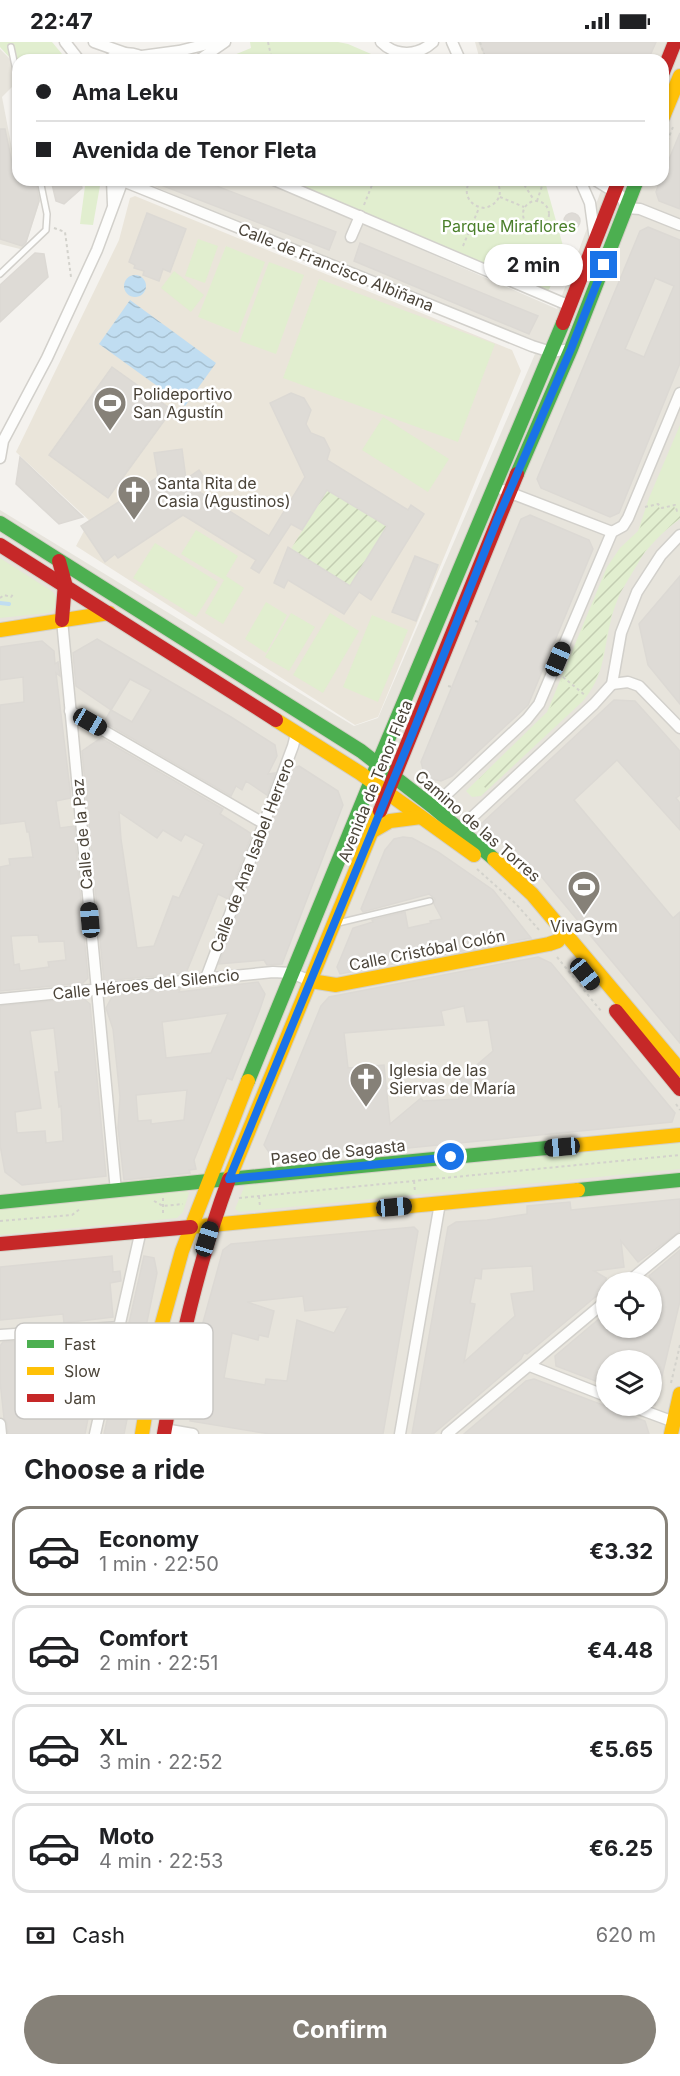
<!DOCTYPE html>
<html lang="en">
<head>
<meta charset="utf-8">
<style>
	:root { --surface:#fff; --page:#f6f6f6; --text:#202124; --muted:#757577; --line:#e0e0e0; --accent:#868178 }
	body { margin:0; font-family:Inter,sans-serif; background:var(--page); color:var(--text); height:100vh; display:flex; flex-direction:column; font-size:22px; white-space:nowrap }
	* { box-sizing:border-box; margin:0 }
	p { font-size:20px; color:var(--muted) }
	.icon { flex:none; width:33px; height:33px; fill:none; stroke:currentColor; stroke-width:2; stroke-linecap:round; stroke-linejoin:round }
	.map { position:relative; height:1392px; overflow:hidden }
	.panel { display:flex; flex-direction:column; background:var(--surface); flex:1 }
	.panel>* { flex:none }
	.hud { position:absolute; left:12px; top:12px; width:657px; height:132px; border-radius:18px; box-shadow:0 2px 4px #0004; display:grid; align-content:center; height:132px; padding:0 24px; background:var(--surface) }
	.tools { position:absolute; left:596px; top:1230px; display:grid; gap:12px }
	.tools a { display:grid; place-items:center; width:66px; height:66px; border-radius:50%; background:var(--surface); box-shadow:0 2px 4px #0004; font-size:30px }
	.end { position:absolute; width:27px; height:27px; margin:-14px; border:8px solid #1a73e8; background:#fff; box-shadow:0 0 0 3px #fff }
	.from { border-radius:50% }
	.bubble { position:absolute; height:42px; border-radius:21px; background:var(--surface); box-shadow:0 2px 4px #0004; font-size:20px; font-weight:700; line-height:42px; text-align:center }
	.car { position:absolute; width:18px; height:36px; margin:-18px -9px; border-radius:8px; box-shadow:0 0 4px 2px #0007; background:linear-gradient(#222 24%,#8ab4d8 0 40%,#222 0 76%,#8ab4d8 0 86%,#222 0) }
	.hud b { display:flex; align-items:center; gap:21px; height:57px; font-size:22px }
	.hud b+b { border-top:2px solid var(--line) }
	.hud i { width:15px; height:15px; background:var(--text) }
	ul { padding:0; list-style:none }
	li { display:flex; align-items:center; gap:18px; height:90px; margin:0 12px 9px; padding:0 12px; border:3px solid var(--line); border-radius:18px }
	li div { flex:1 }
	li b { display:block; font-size:22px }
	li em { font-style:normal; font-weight:700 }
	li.selected { border-color:var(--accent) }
	li>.icon { width:54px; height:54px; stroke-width:1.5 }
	h2 { padding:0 24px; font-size:27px; line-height:72px }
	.pay { display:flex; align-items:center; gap:15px; height:66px; padding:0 24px; font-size:22px }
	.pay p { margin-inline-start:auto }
	.action { display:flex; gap:12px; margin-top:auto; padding:12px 24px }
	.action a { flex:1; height:69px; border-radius:36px; background:var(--accent); color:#fff; font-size:24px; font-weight:700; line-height:69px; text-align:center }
	.status { display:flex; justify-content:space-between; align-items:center; height:42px; padding:0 30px; background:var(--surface); direction:ltr }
	.status svg { height:16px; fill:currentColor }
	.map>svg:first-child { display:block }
	.residential { fill:#e7e4dc; fill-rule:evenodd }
	.education { fill:#eae5da }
	.park { fill:#e1eecf }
	.garden { fill:url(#garden-furrows) }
	.water { fill:url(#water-waves) }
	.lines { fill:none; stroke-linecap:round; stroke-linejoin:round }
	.stream { stroke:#c0ddf1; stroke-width:4 }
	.building { fill:#dedbd6; stroke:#dcd9d4; stroke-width:1.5; fill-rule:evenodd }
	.lane-casing { stroke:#d2d0cb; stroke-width:8 }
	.street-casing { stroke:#d2d0cb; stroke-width:13 }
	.fast-casing { stroke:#d3cfc5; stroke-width:16 }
	.slow-casing { stroke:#d3cfc5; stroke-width:16 }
	.jam-casing { stroke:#d3cfc5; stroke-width:16 }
	.path { stroke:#d3d2cc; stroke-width:2; stroke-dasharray:3 3; stroke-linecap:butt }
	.lane { stroke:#fdfdfc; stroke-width:5 }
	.street { stroke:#fdfdfc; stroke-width:10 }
	.fast { stroke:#4caf50; stroke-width:14 }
	.slow { stroke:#ffc107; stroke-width:14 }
	.jam { stroke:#c62828; stroke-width:14 }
	.route { stroke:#1a73e8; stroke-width:8 }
	.labels { text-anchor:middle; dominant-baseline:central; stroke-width:5; stroke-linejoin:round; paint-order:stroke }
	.park-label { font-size:16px; fill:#4a7f2a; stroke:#fff }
	.street-label { font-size:16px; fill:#4b4439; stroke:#fff }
	.poi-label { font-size:16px; fill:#4b4439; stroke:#fff; text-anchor:start }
	.key { fill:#fff; stroke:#c9c7c4; stroke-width:1.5 }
	.key-label { font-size:16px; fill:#4b4439 }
</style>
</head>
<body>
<div class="status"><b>22:47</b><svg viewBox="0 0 49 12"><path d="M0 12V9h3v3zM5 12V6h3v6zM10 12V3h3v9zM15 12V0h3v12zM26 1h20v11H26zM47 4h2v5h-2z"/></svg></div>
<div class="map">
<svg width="680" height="1392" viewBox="0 0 680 1392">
	<defs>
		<pattern id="garden-furrows" width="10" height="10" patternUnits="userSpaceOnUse" patternTransform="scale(1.5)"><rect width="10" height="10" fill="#e1eecf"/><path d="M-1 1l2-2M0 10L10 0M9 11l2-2" fill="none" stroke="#c3cdb2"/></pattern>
		<pattern id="water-waves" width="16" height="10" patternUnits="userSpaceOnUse" patternTransform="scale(1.5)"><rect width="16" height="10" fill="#c0ddf1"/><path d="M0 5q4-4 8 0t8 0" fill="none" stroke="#a6bfcf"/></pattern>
	</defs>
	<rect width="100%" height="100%" fill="#f4f2ee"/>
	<g class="residential">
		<path d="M475,0H680V1392H0V468L354,684L378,676L535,312L147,141L148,138H262L557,267L605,138H663V18H480ZM606,1240H651V1286H606ZM606,1318H651V1364H606Z"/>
		<polygon points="0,7 18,25 18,39 2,55 18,138 46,140 24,208 0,202"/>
	</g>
	<polygon class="education" points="135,154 512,308 521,329 378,675 355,683 76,504 84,489 93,482 16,410 119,198 130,156"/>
	<g class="park">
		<polygon points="0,0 52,0 67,18 11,17 0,5"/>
		<polygon points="250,0 338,0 348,2 385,18 222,18 251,6"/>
		<polygon points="83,138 101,138 93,183 80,182 85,144"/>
		<polygon points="288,138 547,138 546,143 565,211 548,250"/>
		<polygon points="198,197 218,204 205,241 185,234"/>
		<polygon points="226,204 265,220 238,291 198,275"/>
		<polygon points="269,220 304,233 276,312 240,299"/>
		<polygon points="174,229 204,253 191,270 161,246"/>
		<polygon points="319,237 495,302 458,400 283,336"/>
		<polygon points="383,375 449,417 428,450 362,408"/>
		<path d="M680,383V477C645,502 619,541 610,582C603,613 604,634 583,659L481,754L472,755L466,749L547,670L607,525L620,506L638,489L649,456Z"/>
		<polygon points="196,488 238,514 226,534 244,546 223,582 205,571 224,538 181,512"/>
		<polygon points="155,501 218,540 196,575 133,536"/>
		<polygon points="0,516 53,550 57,557 56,566 48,571 0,576"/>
		<polygon points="266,560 287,573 266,611 245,597"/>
		<polygon points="291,571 315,585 289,629 265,615"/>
		<polygon points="330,571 359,589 323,651 293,633"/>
		<polygon points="372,573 408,588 378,660 343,645"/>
		<polygon points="680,1100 680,1127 239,1170 235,1167 245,1143"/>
		<polygon points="186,1148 189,1151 183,1170 177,1176 0,1193 0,1166"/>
	</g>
	<g class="garden">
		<polygon points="327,448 387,484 350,544 291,507"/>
		<polygon points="658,464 661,468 674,464 676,470 680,469 680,476 650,501 619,553 609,580 600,628 587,653 564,634 610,522 620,508 639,489 646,469"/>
		<polygon points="562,639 584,657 487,747 480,742 479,737 542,678 549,669"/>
	</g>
	<g class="water">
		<circle cx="135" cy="244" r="11"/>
		<polygon points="130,258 216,321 185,364 99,302"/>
	</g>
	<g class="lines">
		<polyline class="stream" points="0,561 9,562"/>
	</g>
	<g class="building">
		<polygon points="479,0 656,0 648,18 487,18"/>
		<polygon points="0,87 5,87 15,136 18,138 36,141 39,159 26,200 22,204 0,197"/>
		<polygon points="680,91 680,167 659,159 656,150 660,138 663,138 663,132"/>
		<polygon points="51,138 80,138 82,146 64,162 56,159"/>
		<polygon points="148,138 201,138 336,190 329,208"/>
		<circle cx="572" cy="179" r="8"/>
		<polygon points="147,171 186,187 170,230 163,227 159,239 143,233 144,229 134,226 135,223 129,220"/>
		<path d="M648,185L680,198V321L619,471L610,475L541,446L537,437L640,189ZM655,236L674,244L644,315L625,307Z"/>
		<polygon points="360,201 538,274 529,292 354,219"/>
		<polygon points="35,211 44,212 48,235 0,280 0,243"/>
		<polygon points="112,325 172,368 108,456 49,413"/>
		<polygon points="291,351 304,356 311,368 306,382 311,391 324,396 330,408 327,418 408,468 411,463 424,472 371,558 359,550 344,572 288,538 284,546 274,541 288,505 350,544 387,484 327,448 302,488 291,482 259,531 251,526 256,518 183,473 118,516 115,512 105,520 81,484 158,435 154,411 182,407 186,437 199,428 206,438 193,446 269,494 305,435 270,361"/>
		<polygon points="20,415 83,475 59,482 16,442"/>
		<polygon points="530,473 589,498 593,507 528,663 452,734 441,739 432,737 424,731 421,720 521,477"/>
		<polygon points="415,514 438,523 416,579 392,570"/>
		<polygon points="680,534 680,662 648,623 639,582"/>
		<path d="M97,597L231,675L275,703L277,714L268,732L275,731L267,753L246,739L242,748L236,744L231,754L104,680L111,668L76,644L73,611ZM130,637L151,648L132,680L111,668Z"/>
		<path d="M42,599L54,609L55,622L58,620L60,634L56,631L71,756L56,759L60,786L74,784L88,936L83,941L0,949V825L10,823L9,817L33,815L29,790H27L25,779L0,782V663L24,660L23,635L0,638V605ZM38,893L39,900L64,899L66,918L48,920L49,925L20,929L19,922L14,923L11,894Z"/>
		<polygon points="614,658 635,659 680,709 680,753 676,756 680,761 680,788 617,718 574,758 673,876 680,870 680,1001 540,833 480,783"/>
		<path d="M101,696L223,767L220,772L252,792L228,857L218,852L186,931L104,939L82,709ZM119,770L157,796L163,788L181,799L185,792L204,802L179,856L173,854L154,904L137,906L121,797Z"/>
		<polygon points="299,724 338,749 343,763 282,922 267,923 264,918 219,922 293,726"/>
		<polygon points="403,795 412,796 438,810 493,848 531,896 340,932 337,925 353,886 373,880 372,878 405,870 408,886 431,881 430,879 442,877 434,862 435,857 429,852 363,870 361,867 385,808 394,797"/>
		<path d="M538,915L551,921L675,1071L672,1080L275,1119L264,1103L321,964L329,955ZM464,964L467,980L488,978L493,1009L458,1039L459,1057L423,1059L421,1056L390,1082L384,1023L348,1026L344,991L444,983L441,969Z"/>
		<path d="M258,940L265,952L260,967L232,1038L227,1036L194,1118L196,1127L189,1128L190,1131L124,1138L118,1086L120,1055L113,987L106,966L113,953L180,947L179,950ZM228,971L211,1011L166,1016L162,980ZM187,1048L184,1078L151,1082V1078L138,1079L136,1053Z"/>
		<path d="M83,956L90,962L106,1134L22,1143L5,1130L0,1103V964ZM54,986L59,1030H55L59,1065L61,1064L63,1099L46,1101L45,1089L17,1091L15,1070L41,1066L30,989Z"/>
		<path d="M680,1157V1189L638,1220L621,1199L624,1225L594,1229L606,1236V1246L527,1312L524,1311L521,1317L433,1392H412L448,1185L456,1180L487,1178L527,1172V1164L570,1160L571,1168ZM532,1224L534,1249L511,1252L515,1274L464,1320L475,1262L470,1261L475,1236L481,1237L482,1227Z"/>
		<path d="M414,1185L418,1189L383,1392H270L190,1379L193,1365L187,1364L189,1350L195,1352L206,1285L202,1284L223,1208L231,1202ZM303,1254L305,1269L348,1265L334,1291L297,1278L287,1339L266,1337L265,1343L224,1336L232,1291L258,1298L259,1293L268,1295L274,1269L247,1260Z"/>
		<polygon points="680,1208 680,1259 655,1363 651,1362 651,1318 606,1318 606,1343 556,1324 555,1314 606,1271 606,1286 651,1286 651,1237 649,1234"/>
		<polygon points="112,1214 113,1230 120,1229 121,1239 110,1241 113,1275 64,1281 63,1272 0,1278 0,1225"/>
		<polygon points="144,1214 154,1216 157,1231 124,1392 104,1392"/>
		<path d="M99,1294L103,1298L85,1392H8L7,1381L4,1376L0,1339V1304L3,1300ZM79,1314L69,1354L42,1358L37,1319Z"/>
		<polygon points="534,1337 645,1379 649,1392 464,1392 526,1339"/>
	</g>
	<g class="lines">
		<g class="lane-casing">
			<g id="lane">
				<polyline points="11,5 18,38"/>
				<polyline points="0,232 46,188 47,172 40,138"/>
				<polyline points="338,881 430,859"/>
			</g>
		</g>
		<g class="street-casing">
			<g id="street">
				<polyline points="65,0 79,18"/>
				<polyline points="94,0 125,11"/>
				<path d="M381,0C396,15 418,14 433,0"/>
				<polyline points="452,0 460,18"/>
				<polyline points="142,14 179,9 216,0"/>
				<path d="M108,18C121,9 134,9 148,18"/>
				<polyline points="199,18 225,0"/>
				<polyline points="112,138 113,162"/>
				<polyline points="274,138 570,264"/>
				<polyline points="580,138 590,161 595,198"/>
				<polyline points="595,138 621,154 627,166 640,167 680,183"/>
				<polyline points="123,139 532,304 551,310 571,307"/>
				<polyline points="351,195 360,174"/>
				<polyline points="0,416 3,399 47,316 97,208 123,138"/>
				<polyline points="503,448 612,490"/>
				<polyline points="62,578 116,1149"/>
				<polyline points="612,642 628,640 639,644 680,686"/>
				<polyline points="70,669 263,781"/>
				<polyline points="433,765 527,677 539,662 612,490 623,484 628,476 680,351"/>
				<polyline points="455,791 594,662 612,642 621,591 637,550 661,513 680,493"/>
				<polyline points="206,936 293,704 295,696 294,689"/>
				<polyline points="0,957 273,930 291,931 311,939"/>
				<polyline points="628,1240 680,1197"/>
				<polyline points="0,1293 120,1285"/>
				<polyline points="530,1324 606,1354"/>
				<polyline points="631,1364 674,1380"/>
				<polyline points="0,1382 1,1392"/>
				<polyline points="164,1387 193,1392"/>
				<polyline points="95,1392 141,1188"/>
				<polyline points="400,1392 440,1161"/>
				<polyline points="447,1392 606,1259"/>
			</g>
		</g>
		<g class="fast-casing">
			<g id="fast">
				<polyline points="517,432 571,307 637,138"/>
				<polyline points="0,481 361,709 433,765 494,817"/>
				<polyline points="374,731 563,281"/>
				<polyline points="248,1039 371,739"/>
				<polyline points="208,1139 567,1104"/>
				<polyline points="578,1148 680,1138"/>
				<polyline points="0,1160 208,1139"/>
			</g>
		</g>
		<g class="slow-casing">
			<g id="slow">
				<polyline points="663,75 680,34"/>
				<polyline points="0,588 109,571"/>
				<polyline points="276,678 360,731 474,813"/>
				<polyline points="371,790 390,779 421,775"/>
				<polyline points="494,817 532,852 680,1028"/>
				<polyline points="311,939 336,943 549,902 558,899 564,889"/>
				<polyline points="567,1104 680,1093"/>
				<polyline points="229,1137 380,769"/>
				<polyline points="191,1185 578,1148"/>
				<polyline points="142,1392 158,1296 182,1209 248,1039"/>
				<polyline points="671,1392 680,1352"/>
			</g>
		</g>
		<g class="jam-casing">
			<g id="jam">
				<polyline points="663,30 675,0"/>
				<polyline points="563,281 619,138"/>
				<polyline points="0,503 276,678"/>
				<polyline points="59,519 65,541 62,578"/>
				<polyline points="380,769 517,432"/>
				<polyline points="616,969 680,1047"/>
				<polyline points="0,1202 191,1185"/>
				<path d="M164,1392C179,1305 198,1220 229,1137"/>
			</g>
		</g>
		<g class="path">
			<polyline points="268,0 272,18"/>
			<polyline points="480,0 486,18"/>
			<polyline points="271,14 282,18"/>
			<polyline points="472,17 483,12"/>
			<polyline points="663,110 673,85"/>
			<polyline points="458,138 468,142"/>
			<path d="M471,138C461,151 470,165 485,166C499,162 504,151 496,138"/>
			<polyline points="521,138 534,158"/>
			<polyline points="500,155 524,165"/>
			<circle cx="536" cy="172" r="13"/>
			<polyline points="537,159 544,138"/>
			<polyline points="364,163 374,138"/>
			<polyline points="54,186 65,190 71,235"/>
			<polyline points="463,204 479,166"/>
			<polyline points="645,465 658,462 662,466 675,463 677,469 680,468"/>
			<polyline points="0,556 4,553 11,555 14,551"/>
			<polyline points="475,579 479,580"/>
			<polyline points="563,635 586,654"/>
			<polyline points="448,644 452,645"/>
			<polyline points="477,827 516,862 541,890"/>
			<polyline points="557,915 601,969"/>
			<polyline points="676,1062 680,1068"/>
			<polyline points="414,1139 415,1150"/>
			<polyline points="259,1154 260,1165"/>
			<polyline points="163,1156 163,1174"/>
			<polyline points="239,1156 680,1113"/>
			<polyline points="154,1159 163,1164 183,1162"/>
			<polyline points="0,1179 72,1173 80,1167"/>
			<polyline points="671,1341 680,1303"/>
		</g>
		<use href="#lane" class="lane"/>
		<use href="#street" class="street"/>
		<use href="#fast" class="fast"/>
		<use href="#slow" class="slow"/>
		<use href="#jam" class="jam"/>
	</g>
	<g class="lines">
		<polyline class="route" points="451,1115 229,1137 411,695 498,476 571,307 604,223"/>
	</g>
	<defs>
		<g id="stadium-pin" transform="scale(1.725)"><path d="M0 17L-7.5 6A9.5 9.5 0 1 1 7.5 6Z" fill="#868178" stroke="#fff"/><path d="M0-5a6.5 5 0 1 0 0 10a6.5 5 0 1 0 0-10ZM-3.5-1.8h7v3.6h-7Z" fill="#fff"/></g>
		<g id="church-pin" transform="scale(1.725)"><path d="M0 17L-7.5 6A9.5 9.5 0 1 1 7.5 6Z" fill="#868178" stroke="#fff"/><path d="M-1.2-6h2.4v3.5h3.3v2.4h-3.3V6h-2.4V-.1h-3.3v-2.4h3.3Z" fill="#fff"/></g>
	</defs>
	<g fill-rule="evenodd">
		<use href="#stadium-pin" x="110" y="361"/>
		<use href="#church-pin" x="134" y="450"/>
		<use href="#stadium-pin" x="584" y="845"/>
		<use href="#church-pin" x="366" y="1037"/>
	</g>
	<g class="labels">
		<g class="park-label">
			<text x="509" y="184">Parque Miraflores</text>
		</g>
		<g class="street-label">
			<text transform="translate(336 225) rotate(22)">Calle de Francisco Albiñana</text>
			<text transform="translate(375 739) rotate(-68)">Avenida de Tenor Fleta</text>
			<text transform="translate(478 784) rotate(41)">Camino de las Torres</text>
			<text transform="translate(82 792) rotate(-95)">Calle de la Paz</text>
			<text transform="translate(252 813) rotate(-69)">Calle de Ana Isabel Herrero</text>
			<text transform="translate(427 908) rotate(-11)">Calle Cristóbal Colón</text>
			<text transform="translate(146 942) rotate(-6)">Calle Héroes del Silencio</text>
			<text transform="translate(338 1110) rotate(-6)">Paseo de Sagasta</text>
		</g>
		<g class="poi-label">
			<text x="133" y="352">Polideportivo<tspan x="133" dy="18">San Agustín</tspan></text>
			<text x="157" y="441">Santa Rita de<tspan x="157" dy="18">Casia (Agustinos)</tspan></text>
			<text x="584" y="884" text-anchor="middle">VivaGym</text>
			<text x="389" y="1028">Iglesia de las<tspan x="389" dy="18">Siervas de María</tspan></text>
		</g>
	</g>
	<rect x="15" y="1281" width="198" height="96" rx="9" class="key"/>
	<rect x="27" y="1298" width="27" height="8" fill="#4caf50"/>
	<rect x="27" y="1325" width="27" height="8" fill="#ffc107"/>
	<rect x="27" y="1352" width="27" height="8" fill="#c62828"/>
	<g class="key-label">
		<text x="64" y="1308">Fast</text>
		<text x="64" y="1335">Slow</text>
		<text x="64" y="1362">Jam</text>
	</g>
</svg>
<div class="tools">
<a><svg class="icon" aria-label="locate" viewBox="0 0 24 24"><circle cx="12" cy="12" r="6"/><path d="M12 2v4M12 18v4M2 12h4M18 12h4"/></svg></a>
<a><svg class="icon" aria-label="layers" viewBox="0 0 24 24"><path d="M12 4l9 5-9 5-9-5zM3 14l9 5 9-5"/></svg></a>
</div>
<i class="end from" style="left:451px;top:1115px"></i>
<i class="end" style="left:604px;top:223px"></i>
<div class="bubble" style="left:484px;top:202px;width:99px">2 min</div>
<i class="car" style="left:558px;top:617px;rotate:23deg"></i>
<i class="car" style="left:90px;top:680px;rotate:120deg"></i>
<i class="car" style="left:90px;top:878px;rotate:355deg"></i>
<i class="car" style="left:585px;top:932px;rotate:141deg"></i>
<i class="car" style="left:562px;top:1105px;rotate:265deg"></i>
<i class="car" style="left:394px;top:1165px;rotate:85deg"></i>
<i class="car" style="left:207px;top:1197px;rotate:17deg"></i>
<div class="hud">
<b><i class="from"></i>Ama Leku</b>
<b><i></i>Avenida de Tenor Fleta</b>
</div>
</div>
<section class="panel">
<h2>Choose a ride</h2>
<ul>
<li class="selected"><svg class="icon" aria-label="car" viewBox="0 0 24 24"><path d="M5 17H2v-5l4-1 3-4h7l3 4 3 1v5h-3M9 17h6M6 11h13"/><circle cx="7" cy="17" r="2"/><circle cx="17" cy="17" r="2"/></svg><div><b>Economy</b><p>1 min · 22:50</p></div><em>€3.32</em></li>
<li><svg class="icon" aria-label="car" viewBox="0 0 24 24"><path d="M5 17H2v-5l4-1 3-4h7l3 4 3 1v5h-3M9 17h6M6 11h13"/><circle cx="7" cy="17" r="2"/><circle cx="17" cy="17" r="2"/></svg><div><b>Comfort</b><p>2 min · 22:51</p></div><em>€4.48</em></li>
<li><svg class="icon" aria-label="car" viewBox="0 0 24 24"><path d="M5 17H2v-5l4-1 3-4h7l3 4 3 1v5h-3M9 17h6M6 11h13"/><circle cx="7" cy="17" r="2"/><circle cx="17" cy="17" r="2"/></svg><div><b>XL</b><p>3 min · 22:52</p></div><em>€5.65</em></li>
<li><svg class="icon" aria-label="car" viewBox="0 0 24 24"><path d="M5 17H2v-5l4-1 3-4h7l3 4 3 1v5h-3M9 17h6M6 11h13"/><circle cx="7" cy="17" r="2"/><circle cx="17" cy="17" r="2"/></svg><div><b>Moto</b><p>4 min · 22:53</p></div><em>€6.25</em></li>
</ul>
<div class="pay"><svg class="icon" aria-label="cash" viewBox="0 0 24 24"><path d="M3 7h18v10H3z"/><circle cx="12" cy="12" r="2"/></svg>Cash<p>620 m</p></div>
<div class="action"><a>Confirm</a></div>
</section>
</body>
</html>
